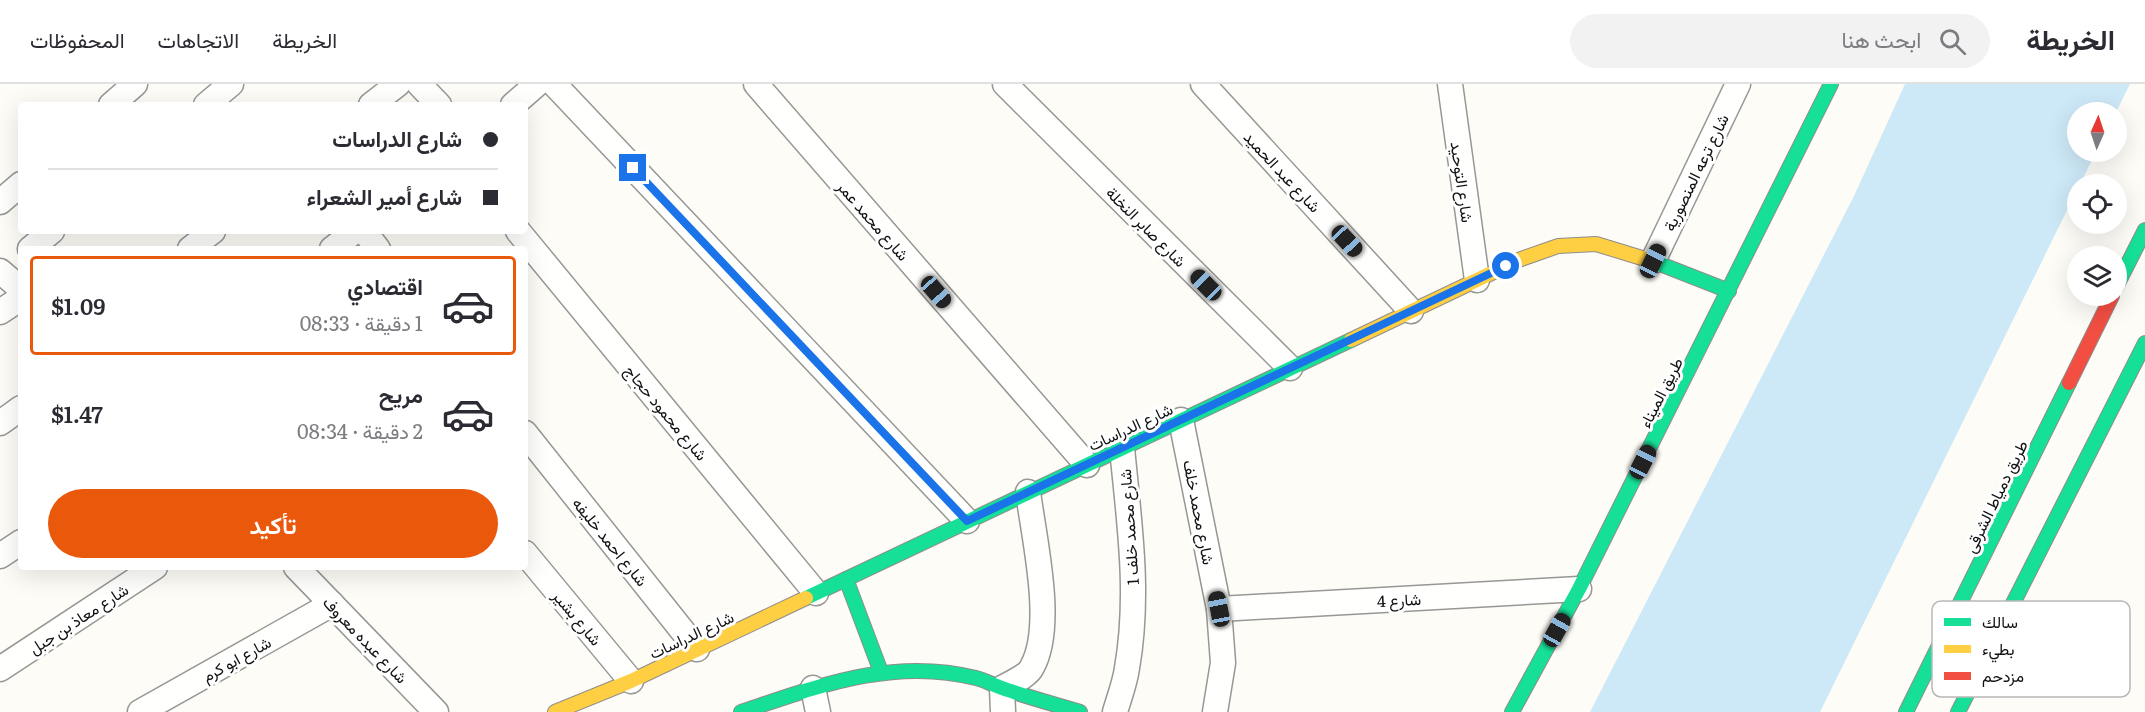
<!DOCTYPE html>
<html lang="ar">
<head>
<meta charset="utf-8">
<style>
	:root { --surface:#fff; --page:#f2f2f3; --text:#2b2b33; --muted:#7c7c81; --line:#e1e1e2; --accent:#ea580c }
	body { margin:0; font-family:Literata,Vazirmatn,serif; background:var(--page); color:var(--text); direction:rtl; height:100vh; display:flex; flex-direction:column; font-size:22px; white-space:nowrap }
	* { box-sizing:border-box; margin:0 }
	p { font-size:20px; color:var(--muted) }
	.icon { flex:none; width:33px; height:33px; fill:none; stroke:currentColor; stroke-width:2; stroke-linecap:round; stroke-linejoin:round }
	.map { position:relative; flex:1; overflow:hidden; direction:ltr }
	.side { position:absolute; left:18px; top:162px; width:510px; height:324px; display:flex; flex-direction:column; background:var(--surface); border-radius:6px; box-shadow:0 6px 24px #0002; direction:rtl }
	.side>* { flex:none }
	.guide { position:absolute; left:18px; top:18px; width:510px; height:132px; border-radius:6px; box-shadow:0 6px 24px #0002; direction:rtl; display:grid; align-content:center; height:132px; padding:0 30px; background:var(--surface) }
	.needle { width:39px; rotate:3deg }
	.tools { position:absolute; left:2067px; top:18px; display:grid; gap:12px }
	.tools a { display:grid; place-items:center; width:60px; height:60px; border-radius:50%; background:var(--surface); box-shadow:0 6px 24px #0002; font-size:30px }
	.end { position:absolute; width:27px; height:27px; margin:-14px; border:8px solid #1a73e8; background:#fff; box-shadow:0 0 0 3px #fff }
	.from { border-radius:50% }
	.car { position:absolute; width:18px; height:36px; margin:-18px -9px; border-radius:8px; box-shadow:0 0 4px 2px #0007; background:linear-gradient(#222 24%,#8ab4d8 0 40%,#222 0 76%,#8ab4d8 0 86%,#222 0) }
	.guide b { display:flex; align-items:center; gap:21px; height:57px; font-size:22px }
	.guide b+b { border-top:2px solid var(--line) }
	.guide i { width:15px; height:15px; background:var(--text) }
	ul { padding:10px 0 0; list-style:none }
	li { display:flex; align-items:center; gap:18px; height:99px; margin:0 12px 9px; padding:0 18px; border:3px solid transparent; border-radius:6px }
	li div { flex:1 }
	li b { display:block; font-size:22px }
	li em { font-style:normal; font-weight:600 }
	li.active { border-color:var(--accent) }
	li>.icon { width:54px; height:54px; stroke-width:1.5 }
	.button { display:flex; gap:12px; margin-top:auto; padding:12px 30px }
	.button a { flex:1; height:69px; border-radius:36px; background:var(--accent); color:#fff; font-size:24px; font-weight:600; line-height:69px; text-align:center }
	header { display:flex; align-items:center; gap:36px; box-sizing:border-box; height:84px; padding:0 30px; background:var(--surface); border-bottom:2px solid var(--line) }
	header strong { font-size:28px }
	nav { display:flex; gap:33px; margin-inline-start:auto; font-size:21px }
	.search { width:420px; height:54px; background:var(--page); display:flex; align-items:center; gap:15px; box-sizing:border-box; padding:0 21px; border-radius:33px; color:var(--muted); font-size:22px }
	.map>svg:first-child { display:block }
	.water { fill:#cde8f7 }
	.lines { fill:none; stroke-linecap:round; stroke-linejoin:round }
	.street-casing { stroke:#979795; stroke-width:27 }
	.fast-casing { stroke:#8e8d8b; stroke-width:16 }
	.slow-casing { stroke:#8e8d8b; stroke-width:16 }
	.jam-casing { stroke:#8e8d8b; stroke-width:16 }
	.street { stroke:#fffffe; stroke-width:24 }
	.fast { stroke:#16e098; stroke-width:14 }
	.slow { stroke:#ffcf43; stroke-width:14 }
	.jam { stroke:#f24e42; stroke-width:14 }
	.route { stroke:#1a73e8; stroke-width:8 }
	.labels { text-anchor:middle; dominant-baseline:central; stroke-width:6; stroke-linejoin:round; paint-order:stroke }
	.street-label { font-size:16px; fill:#111; stroke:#fff }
	.key { fill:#fff; stroke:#b8b8b8; stroke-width:1.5 }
	.key-label { font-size:16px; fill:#111 }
</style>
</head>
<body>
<header>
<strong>الخريطة</strong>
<div class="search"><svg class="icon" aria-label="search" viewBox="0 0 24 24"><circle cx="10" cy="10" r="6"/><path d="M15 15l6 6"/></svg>ابحث هنا</div>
<nav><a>الخريطة</a><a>الاتجاهات</a><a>المحفوظات</a></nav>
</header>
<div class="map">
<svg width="2145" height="628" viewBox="0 0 2145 628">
	<rect width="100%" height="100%" fill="#fdfcf7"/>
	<polygon class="water" points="1905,0 2130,0 2116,28 2078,28 2078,68 2096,68 2080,100 2078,100 2077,106 1820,628 1590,628 1854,112"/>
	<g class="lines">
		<g class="street-casing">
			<g id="street">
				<polyline points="419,0 439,21"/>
				<polyline points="554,0 967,437"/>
				<polyline points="756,0 1087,381"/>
				<polyline points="1005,0 1290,284"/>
				<polyline points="1203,0 1411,227"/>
				<polyline points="1450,0 1477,196"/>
				<polyline points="111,21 135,0"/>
				<polyline points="206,21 231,0"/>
				<polyline points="371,21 398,0"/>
				<polyline points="513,21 537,0"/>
				<polyline points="0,118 21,100"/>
				<polyline points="364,147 378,165"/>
				<polyline points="518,147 816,509"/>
				<polyline points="30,165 52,147"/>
				<polyline points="190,165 213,147"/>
				<polyline points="332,165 355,147"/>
				<polyline points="1653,177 1738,0"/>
				<polyline points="0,187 21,205"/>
				<polyline points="0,228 21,214"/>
				<polyline points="1181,336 1219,525 1223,579 1215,628"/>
				<polyline points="0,339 21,324"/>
				<polyline points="525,349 697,565"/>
				<polyline points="525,469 631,597"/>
				<polyline points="0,472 21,458"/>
				<polyline points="296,483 436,628"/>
				<polyline points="1219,525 1579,505"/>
				<polyline points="0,585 155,483"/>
				<polyline points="813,604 818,628"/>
				<polyline points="140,628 332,520"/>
				<path d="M1003,628L1002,604C1011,599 1028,592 1032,583C1055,542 1034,455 1028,408"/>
				<path d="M1115,628C1119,614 1125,599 1127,584C1140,510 1129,437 1122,364"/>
			</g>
		</g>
		<g class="fast-casing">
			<g id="fast">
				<polyline points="1655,178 1729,207"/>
				<polyline points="2116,203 2145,146"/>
				<polyline points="846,495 881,588"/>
				<polyline points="806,514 1351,256"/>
				<path d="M741,628C819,602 893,573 976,594C985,596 993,601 1002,604C1027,613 1054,620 1080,628"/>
				<polyline points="1512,628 1579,505 1831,0"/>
				<polyline points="1906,628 2069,299"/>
				<polyline points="1958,628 2145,259"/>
			</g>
		</g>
		<g class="slow-casing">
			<g id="slow">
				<polyline points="1351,256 1521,175 1558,162 1596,160 1655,178"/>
				<polyline points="555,628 631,597 806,514"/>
			</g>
		</g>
		<g class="jam-casing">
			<polyline id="jam" points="2069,299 2112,212"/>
		</g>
		<use href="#street" class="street"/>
		<use href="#fast" class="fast"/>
		<use href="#slow" class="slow"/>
		<use href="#jam" class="jam"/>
	</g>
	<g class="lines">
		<polyline class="route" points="633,84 967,437 1506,182"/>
	</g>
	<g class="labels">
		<g class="street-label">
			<text transform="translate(1283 87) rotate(47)">شارع عبد الحميد</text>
			<text transform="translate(1695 88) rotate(-64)">شارع ترعه المنصورية</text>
			<text transform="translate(1463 98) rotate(82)">شارع التوحيد</text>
			<text transform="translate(874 136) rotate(49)">شارع محمد عمر</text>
			<text transform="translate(1147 142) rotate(45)">شارع صابر النخلة</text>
			<text transform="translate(1660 308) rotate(-63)">طريق الميناء</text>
			<text transform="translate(667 328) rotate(50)">شارع محمود حجاج</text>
			<text transform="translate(1130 342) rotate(-25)">شارع الدراسات</text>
			<text transform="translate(1995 412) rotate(-64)">طريق دمياط الشرقى</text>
			<text transform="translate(1200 428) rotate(79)">شارع محمد خلف</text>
			<text transform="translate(1128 443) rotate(-94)">شارع محمد خلف 1</text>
			<text transform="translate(611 457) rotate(51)">شارع احمد خليفه</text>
			<text transform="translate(1399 515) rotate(-3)">شارع 4</text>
			<text transform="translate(578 533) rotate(50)">شارع بشير</text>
			<text transform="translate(78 534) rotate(-33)">شارع معاذ بن جبل</text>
			<text transform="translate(691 550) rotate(-25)">شارع الدراسات</text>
			<text transform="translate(366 555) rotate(46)">شارع عبده معروف</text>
			<text transform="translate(236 574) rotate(-29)">شارع ابو كرم</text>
		</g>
	</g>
	<rect x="1932" y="517" width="198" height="96" rx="9" class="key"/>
	<rect x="1944" y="534" width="27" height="8" fill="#16e098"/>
	<rect x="1944" y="561" width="27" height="8" fill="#ffcf43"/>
	<rect x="1944" y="588" width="27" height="8" fill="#f24e42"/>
	<g class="key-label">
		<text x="1982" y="544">سالك</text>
		<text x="1982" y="571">بطيء</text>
		<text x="1982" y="598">مزدحم</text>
	</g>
</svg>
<div class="tools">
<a><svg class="needle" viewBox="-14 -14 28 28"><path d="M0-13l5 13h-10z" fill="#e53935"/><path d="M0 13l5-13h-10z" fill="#7c7c81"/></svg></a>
<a><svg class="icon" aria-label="locate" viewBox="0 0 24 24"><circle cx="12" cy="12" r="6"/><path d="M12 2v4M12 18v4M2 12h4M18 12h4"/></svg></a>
<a><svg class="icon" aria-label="layers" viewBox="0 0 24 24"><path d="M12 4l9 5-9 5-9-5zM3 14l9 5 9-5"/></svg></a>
</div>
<i class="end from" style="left:1506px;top:182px"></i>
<i class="end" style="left:633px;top:84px"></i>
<i class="car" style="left:1347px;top:157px;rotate:137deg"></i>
<i class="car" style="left:1653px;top:177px;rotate:26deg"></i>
<i class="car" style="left:1206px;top:201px;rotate:315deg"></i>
<i class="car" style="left:936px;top:208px;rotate:139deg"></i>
<i class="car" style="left:1643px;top:378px;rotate:27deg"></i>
<i class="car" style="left:1219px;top:525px;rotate:349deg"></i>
<i class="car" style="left:1557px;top:546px;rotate:29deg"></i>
<div class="guide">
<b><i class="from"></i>شارع الدراسات</b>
<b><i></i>شارع أمير الشعراء</b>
</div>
<section class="side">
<ul>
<li class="active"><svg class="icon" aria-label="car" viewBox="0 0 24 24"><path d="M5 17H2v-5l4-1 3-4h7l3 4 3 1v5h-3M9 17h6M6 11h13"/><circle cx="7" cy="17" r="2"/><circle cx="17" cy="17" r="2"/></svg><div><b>اقتصادي</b><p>1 دقيقة · 08:33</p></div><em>$1.09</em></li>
<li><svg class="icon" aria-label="car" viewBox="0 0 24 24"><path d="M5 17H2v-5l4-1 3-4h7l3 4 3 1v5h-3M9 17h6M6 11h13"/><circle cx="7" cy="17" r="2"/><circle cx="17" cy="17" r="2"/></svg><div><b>مريح</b><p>2 دقيقة · 08:34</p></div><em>$1.47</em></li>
</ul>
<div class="button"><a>تأكيد</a></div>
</section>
</div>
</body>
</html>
